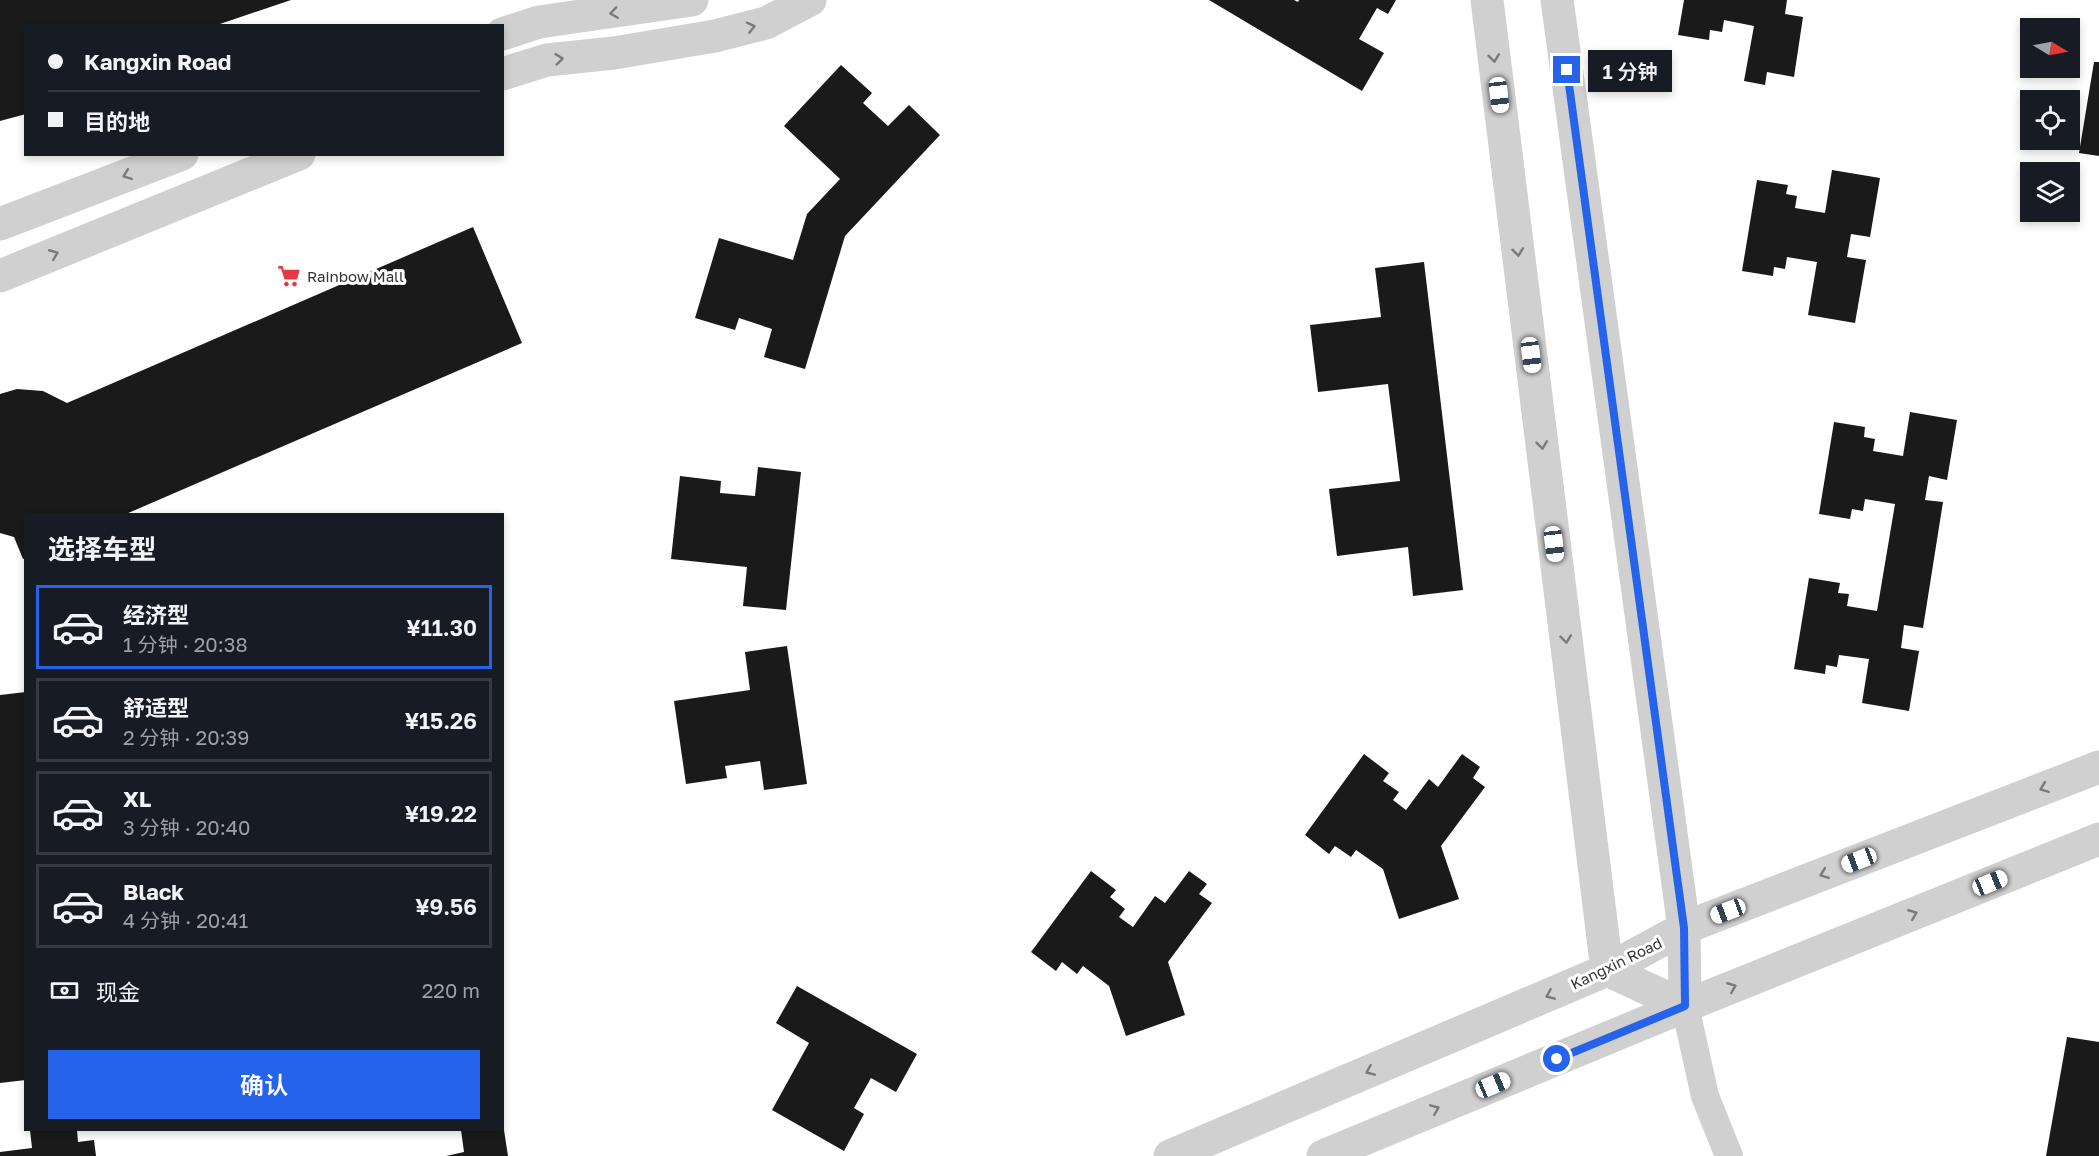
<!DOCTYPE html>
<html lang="zh">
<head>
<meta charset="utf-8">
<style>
	:root { --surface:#171b24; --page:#20242c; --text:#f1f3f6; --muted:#9ea1a6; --line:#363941; --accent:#2563eb }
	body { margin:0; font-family:"Golos Text","Noto Sans SC",sans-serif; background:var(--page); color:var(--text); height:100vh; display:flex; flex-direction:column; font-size:22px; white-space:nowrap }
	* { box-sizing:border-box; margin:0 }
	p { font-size:20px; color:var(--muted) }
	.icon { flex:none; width:33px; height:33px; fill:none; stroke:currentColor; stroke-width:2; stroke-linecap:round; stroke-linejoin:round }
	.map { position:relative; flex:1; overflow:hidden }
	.sheet { position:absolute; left:24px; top:513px; width:480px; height:618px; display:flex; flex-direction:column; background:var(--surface); border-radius:0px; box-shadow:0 3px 9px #0003 }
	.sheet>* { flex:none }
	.banner { position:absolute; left:24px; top:24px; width:480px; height:132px; border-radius:0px; box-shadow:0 3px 9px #0003; display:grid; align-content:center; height:132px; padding:0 24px; background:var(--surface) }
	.needle { width:39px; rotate:100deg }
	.tools { position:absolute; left:2020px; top:18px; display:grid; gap:12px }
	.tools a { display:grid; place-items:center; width:60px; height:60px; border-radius:0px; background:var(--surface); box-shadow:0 3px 9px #0003; font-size:30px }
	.end { position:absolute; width:27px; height:27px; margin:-14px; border:8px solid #2563eb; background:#fff; box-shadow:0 0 0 3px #fff }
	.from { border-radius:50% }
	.bubble { position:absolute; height:42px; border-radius:0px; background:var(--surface); box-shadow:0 3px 9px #0003; font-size:20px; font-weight:600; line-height:42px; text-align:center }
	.car { position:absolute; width:18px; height:36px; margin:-18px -9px; border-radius:8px; box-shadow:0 0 4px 2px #0007; background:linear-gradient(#fff 24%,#345 0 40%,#fff 0 76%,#345 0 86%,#fff 0) }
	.banner b { display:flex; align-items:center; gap:21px; height:57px; font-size:22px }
	.banner b+b { border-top:2px solid var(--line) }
	.banner i { width:15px; height:15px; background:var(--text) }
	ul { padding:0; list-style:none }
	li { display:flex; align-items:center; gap:18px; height:84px; margin:0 12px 9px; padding:0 12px; border:3px solid var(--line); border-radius:0px }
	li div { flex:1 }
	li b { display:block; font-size:22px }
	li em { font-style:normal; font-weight:600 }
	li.on { border-color:var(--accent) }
	li>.icon { width:54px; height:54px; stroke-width:1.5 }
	h2 { padding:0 24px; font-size:27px; line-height:72px }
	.pay { display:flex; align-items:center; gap:15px; height:66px; padding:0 24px; font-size:22px }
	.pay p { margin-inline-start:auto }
	.button { display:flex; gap:12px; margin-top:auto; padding:12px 24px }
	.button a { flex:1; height:69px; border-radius:0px; background:var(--accent); color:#fff; font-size:24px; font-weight:600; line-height:69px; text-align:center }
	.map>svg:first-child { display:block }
	.building { fill:#1a1a1a }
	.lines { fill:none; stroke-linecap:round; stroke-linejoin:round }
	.minor { stroke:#d0d0d0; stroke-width:28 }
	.tertiary { stroke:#d0d0d0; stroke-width:33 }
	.oneway { stroke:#7a7a7a }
	.route { stroke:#2563eb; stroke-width:8 }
	.labels { text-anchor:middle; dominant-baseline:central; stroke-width:6; stroke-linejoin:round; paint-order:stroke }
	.poi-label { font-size:15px; fill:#333; stroke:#fff; text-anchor:start }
	.street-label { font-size:15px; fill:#333; stroke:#fff }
</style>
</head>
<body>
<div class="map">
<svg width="2099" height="1156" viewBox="0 0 2099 1156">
	<rect width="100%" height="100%" fill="#fff"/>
	<g class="building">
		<polygon points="0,0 291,0 214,26 26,26 26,114 0,121"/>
		<polygon points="1209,0 1294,0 1298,2 1299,0 1396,0 1388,14 1377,8 1359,39 1384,53 1362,91"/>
		<polygon points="1684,0 1787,0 1785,14 1803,17 1794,77 1767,72 1765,85 1744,81 1754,26 1724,20 1722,32 1710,30 1709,40 1678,35"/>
		<polygon points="2094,62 2099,62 2099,156 2079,153"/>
		<polygon points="841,65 872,93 863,103 888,126 909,105 940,135 845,236 805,369 764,357 772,329 739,318 735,330 695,318 719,238 793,260 807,214 840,179 784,126"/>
		<polygon points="1832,170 1880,178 1870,237 1851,234 1847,257 1866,260 1855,323 1808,315 1817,262 1787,257 1785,269 1774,267 1773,276 1742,271 1757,180 1788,185 1786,194 1797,196 1795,208 1825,213"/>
		<polygon points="473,227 522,343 126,514 26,514 26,558 23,559 14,537 0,533 0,394 17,389 43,391 67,403"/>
		<polygon points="1424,262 1463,590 1413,596 1408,547 1337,556 1329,489 1400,481 1394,432 1388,384 1318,392 1310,325 1381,317 1375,268"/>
		<polygon points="1910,412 1957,420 1947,480 1929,476 1925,500 1943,502 1923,628 1904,625 1901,648 1919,651 1909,711 1862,703 1869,659 1839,655 1837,667 1826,665 1825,674 1794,669 1809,578 1840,583 1838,593 1849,594 1847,606 1877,611 1895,504 1865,499 1863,511 1852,509 1850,519 1819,514 1834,422 1865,427 1864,437 1875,439 1873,451 1903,456"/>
		<polygon points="758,467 801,472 786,610 743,606 747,567 671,559 680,476 721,481 720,493 755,496"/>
		<polygon points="787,646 807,784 764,790 760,761 725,766 727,778 686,784 674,701 750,690 745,652"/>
		<polygon points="26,692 26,1080 0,1083 0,695"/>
		<polygon points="1364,754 1389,773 1383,781 1399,792 1393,800 1406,810 1429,779 1438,787 1462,754 1480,767 1473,778 1485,787 1441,846 1459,899 1399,919 1383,869 1356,850 1351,857 1335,846 1329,854 1305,835"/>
		<polygon points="1091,871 1116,890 1110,897 1125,909 1119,917 1133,927 1155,896 1165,903 1189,871 1207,884 1199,894 1212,903 1168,962 1185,1015 1126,1036 1109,986 1083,966 1077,974 1062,962 1056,971 1031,952"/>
		<polygon points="797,986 917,1054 896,1092 871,1078 854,1108 864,1114 844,1151 772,1110 809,1043 776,1023"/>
		<polygon points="2067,1037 2099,1042 2099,1156 2046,1156"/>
		<polygon points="30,1130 77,1130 78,1142 94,1140 96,1156 0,1156 0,1152 32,1148"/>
		<polygon points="461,1130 504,1130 508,1156 446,1156 464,1152"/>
	</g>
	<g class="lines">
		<polyline class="minor" points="1685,1006 1705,1096 1729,1156"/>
		<g class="tertiary">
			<polyline points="1487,0 1607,970 1685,1006 1684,928 1557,0"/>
			<polyline points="502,34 539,22 692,0"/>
			<polyline points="502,74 547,60 614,53 715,36 766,23 810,0"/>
			<polyline points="0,224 182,154"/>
			<polyline points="0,276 299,154"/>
			<polyline points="1170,1156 1607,970 1684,928 2099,767"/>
			<polyline points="1323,1156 1685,1006 2099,839"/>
		</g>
	</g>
	<defs><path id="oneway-chevron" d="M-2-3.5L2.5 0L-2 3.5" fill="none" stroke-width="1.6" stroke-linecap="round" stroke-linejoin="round" transform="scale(1.5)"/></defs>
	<g class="oneway">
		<use href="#oneway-chevron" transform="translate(614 13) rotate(172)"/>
		<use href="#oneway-chevron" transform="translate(751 27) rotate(-14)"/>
		<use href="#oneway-chevron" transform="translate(1494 58) rotate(83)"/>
		<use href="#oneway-chevron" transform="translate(559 59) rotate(-6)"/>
		<use href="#oneway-chevron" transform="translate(127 175) rotate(159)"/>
		<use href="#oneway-chevron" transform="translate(1518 252) rotate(83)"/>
		<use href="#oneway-chevron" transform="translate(54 254) rotate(-22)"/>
		<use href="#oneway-chevron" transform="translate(1542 445) rotate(83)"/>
		<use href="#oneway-chevron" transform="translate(1566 639) rotate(83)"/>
		<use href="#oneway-chevron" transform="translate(2044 788) rotate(159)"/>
		<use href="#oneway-chevron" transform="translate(1824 874) rotate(159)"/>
		<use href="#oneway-chevron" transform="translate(1913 914) rotate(-22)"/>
		<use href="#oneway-chevron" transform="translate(1732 987) rotate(-22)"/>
		<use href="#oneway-chevron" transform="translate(1550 995) rotate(157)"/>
		<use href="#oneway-chevron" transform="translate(1370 1071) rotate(157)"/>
		<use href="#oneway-chevron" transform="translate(1435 1109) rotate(-23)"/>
	</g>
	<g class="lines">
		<polyline class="route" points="1557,1059 1685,1006 1684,928 1567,70"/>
	</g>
	<defs>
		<g id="supermarket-bare" transform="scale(1.8)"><path d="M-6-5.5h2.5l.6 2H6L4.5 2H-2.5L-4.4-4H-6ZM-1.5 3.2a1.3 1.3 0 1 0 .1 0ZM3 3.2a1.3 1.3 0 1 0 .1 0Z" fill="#e63946" stroke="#fff" stroke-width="2.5" paint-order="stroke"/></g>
	</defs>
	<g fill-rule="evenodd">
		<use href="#supermarket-bare" x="289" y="276"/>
	</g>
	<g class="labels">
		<g class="poi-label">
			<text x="307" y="276">Rainbow Mall</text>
		</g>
		<g class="street-label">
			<text transform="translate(1616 963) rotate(-26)">Kangxin Road</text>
		</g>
	</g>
</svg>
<div class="tools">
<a><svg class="needle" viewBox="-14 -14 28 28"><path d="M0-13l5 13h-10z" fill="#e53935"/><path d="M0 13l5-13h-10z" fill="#9ea1a6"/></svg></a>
<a><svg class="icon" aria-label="locate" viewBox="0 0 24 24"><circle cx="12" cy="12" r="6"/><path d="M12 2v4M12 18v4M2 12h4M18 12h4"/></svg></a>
<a><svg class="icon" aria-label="layers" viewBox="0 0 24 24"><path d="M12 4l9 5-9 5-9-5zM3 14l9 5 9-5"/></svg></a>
</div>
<i class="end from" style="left:1557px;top:1059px"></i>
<i class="end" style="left:1567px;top:70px"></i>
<div class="bubble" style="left:1588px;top:50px;width:84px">1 分钟</div>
<i class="car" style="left:1499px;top:95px;rotate:173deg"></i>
<i class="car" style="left:1531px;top:355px;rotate:173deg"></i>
<i class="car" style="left:1554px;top:544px;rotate:173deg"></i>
<i class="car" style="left:1859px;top:860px;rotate:249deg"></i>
<i class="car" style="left:1990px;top:883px;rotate:68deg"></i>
<i class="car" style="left:1728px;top:911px;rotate:249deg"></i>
<i class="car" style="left:1493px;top:1085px;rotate:67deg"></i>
<div class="banner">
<b><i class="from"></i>Kangxin Road</b>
<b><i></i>目的地</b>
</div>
<section class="sheet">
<h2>选择车型</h2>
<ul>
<li class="on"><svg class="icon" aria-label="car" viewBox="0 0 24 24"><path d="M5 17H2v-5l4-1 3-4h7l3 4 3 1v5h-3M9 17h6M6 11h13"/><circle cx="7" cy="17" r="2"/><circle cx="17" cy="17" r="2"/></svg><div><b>经济型</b><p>1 分钟 · 20:38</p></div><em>¥11.30</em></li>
<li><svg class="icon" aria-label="car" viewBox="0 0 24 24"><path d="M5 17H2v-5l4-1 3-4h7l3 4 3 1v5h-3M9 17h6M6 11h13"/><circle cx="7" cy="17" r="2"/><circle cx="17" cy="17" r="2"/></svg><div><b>舒适型</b><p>2 分钟 · 20:39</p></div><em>¥15.26</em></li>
<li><svg class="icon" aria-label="car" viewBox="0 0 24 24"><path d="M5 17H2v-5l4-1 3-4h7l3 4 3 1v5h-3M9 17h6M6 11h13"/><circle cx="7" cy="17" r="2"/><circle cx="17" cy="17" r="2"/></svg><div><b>XL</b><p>3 分钟 · 20:40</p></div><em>¥19.22</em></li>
<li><svg class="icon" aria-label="car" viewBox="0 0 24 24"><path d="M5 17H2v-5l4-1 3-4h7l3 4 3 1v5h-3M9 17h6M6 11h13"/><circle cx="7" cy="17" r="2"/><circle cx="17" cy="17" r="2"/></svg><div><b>Black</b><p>4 分钟 · 20:41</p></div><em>¥9.56</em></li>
</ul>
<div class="pay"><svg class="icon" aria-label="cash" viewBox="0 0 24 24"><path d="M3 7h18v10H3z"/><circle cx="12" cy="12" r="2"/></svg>现金<p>220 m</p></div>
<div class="button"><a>确认</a></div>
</section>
</div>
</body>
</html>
